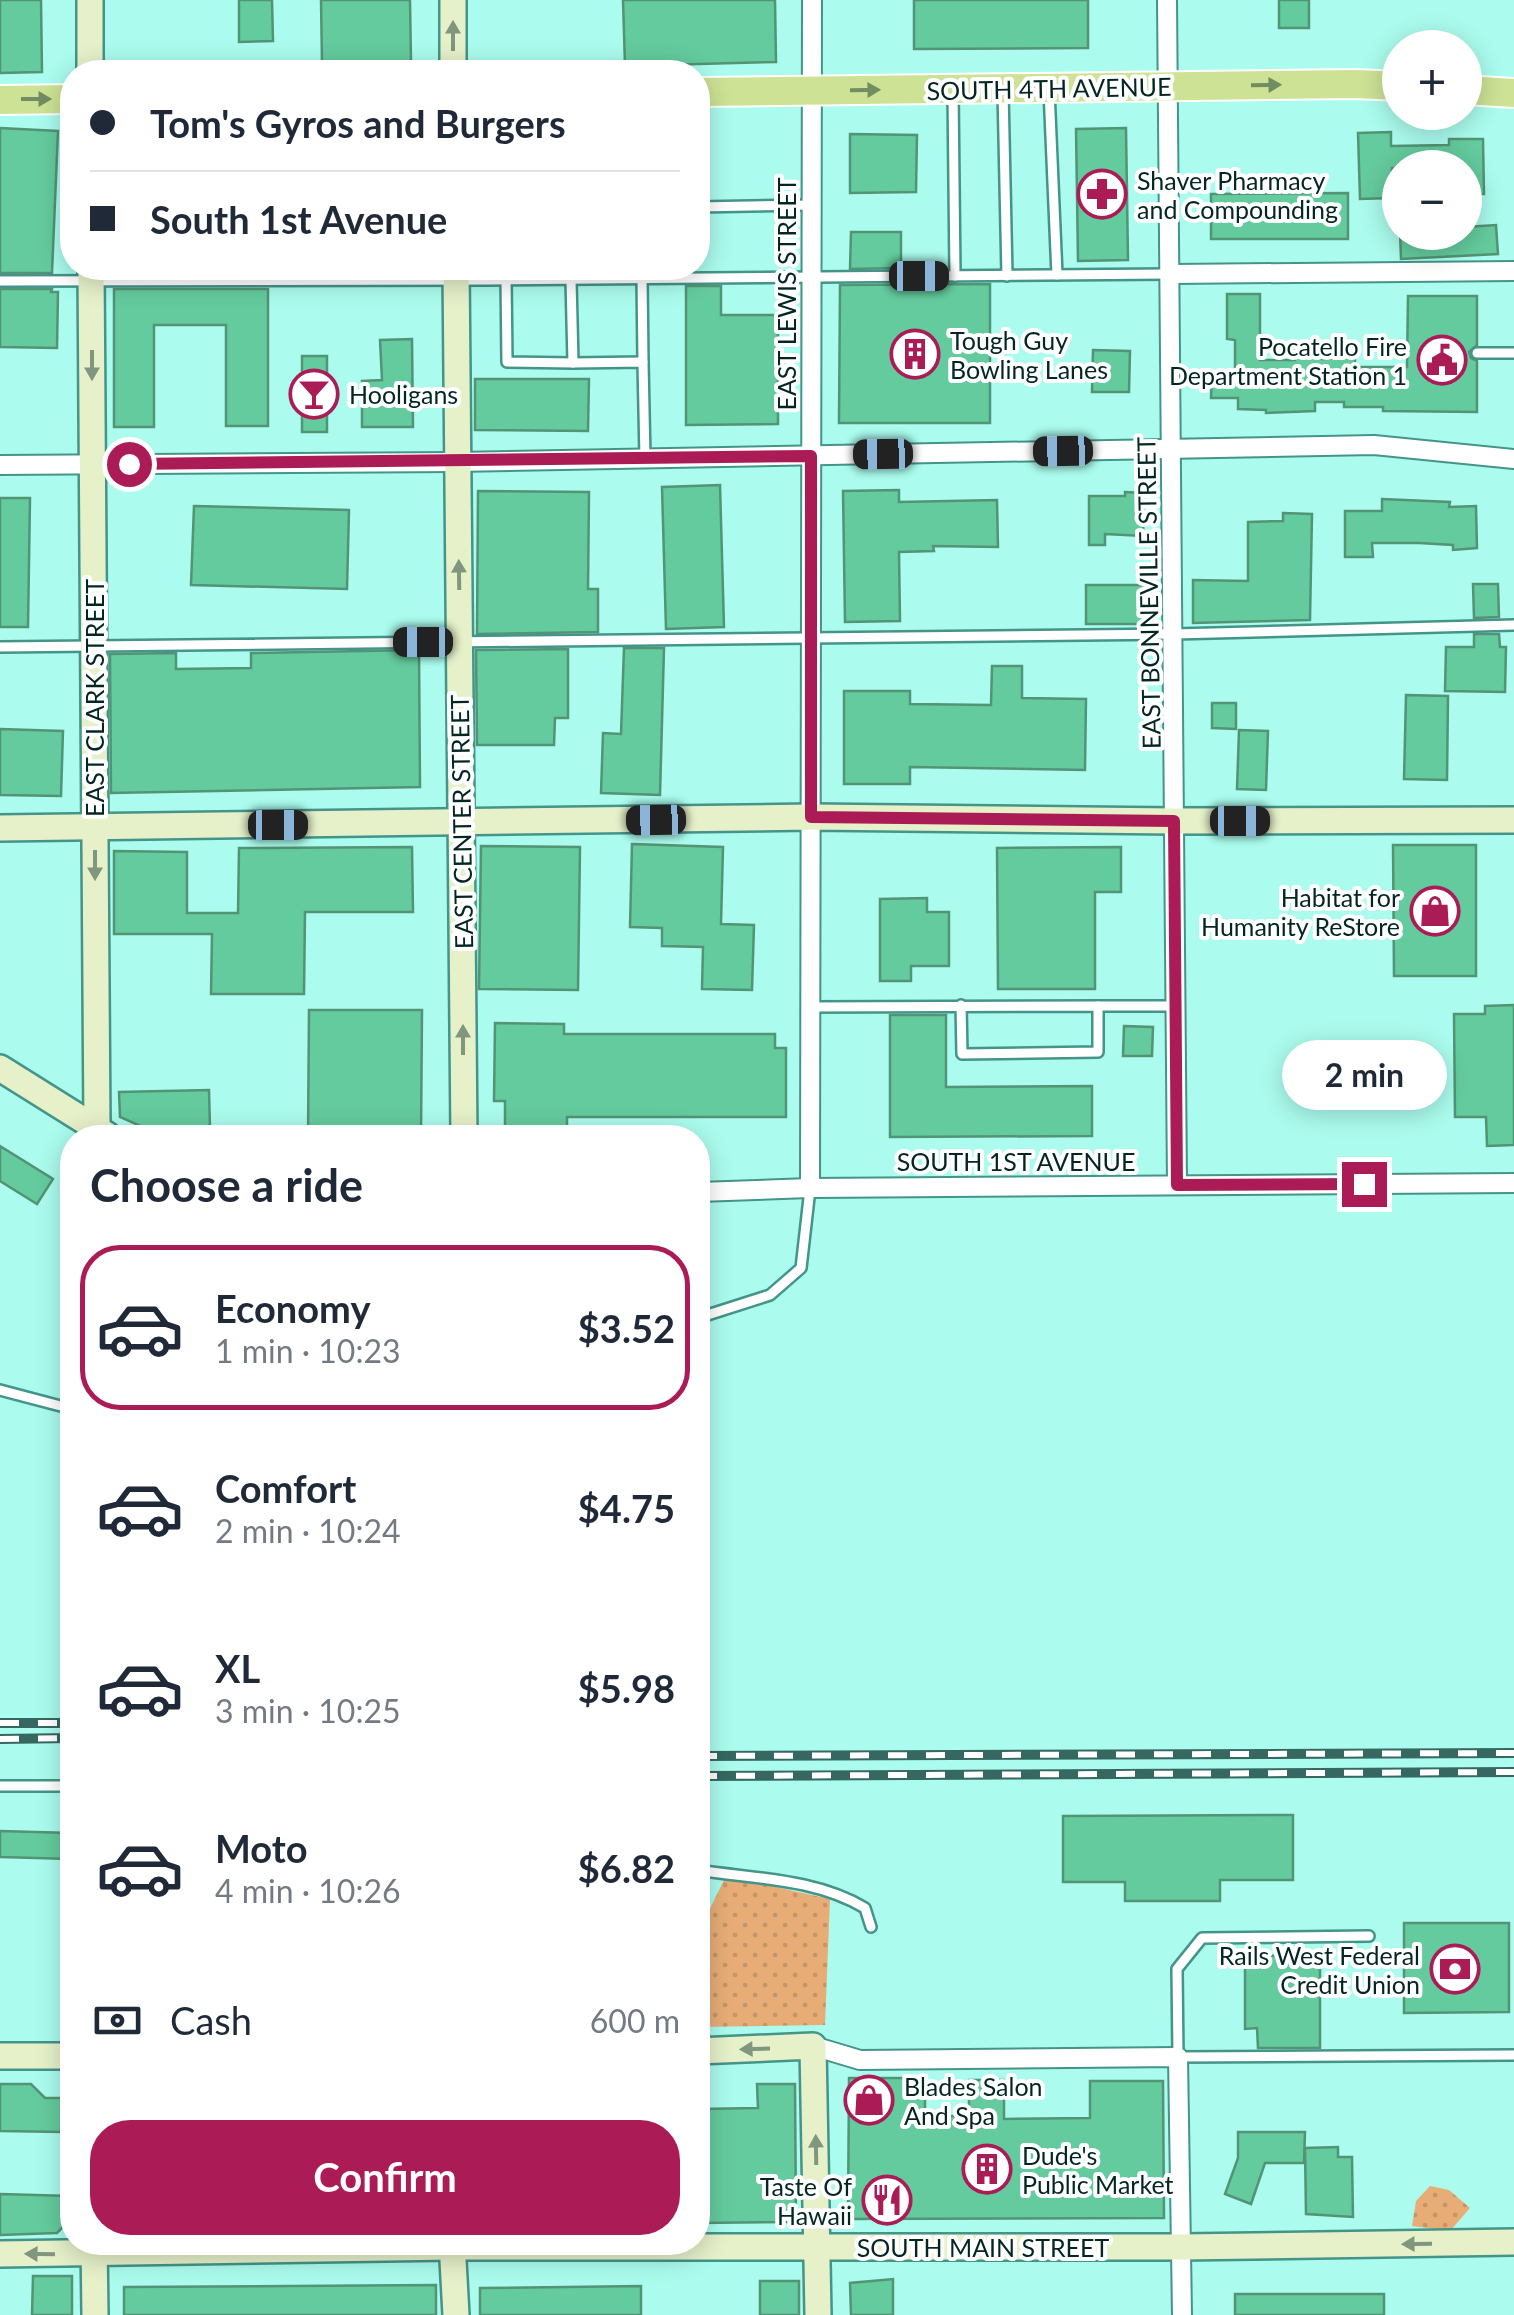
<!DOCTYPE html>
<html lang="en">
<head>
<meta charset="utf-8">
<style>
	:root { --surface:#fff; --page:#f6f6f7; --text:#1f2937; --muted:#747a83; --line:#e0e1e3; --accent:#ab1c56 }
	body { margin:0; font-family:Lato,sans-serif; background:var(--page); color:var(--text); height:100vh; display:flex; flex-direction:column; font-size:38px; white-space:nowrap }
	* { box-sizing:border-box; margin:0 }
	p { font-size:32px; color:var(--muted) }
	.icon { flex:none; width:55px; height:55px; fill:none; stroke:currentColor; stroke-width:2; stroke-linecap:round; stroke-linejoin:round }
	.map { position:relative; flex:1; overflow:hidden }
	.side { position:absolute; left:60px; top:1125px; width:650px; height:1130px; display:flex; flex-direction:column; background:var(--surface); border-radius:40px; box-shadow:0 5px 25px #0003 }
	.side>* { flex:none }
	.guide { position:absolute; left:60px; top:60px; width:650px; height:220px; border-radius:40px; box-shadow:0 5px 25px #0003; display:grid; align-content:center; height:220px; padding:0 30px; background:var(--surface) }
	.buttons { position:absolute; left:1382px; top:30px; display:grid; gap:20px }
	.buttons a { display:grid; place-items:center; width:100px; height:100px; border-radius:50%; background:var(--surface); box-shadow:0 5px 25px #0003; font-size:50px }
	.end { position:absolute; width:45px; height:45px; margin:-22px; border:12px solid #ab1c56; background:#fff; box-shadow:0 0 0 5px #fff }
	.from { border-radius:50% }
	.bubble { position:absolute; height:70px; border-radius:35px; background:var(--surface); box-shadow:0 5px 25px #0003; font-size:32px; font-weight:700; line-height:70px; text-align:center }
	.car { position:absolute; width:30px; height:60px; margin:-30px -15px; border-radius:12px; box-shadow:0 0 8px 2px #0007; background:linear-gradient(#222 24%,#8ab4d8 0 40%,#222 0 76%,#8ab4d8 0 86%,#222 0) }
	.guide b { display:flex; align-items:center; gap:35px; height:95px; font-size:38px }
	.guide b+b { border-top:2px solid var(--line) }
	.guide i { width:25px; height:25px; background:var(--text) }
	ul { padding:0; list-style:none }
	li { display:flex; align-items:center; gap:30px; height:165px; margin:0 20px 15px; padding:0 10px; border:5px solid transparent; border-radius:40px }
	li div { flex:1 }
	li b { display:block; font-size:38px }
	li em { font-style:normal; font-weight:700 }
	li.current { border-color:var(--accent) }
	li>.icon { width:90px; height:90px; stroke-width:1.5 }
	h2 { padding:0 30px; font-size:45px; line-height:120px }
	.pay { display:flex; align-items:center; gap:25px; height:110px; padding:0 30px; font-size:38px }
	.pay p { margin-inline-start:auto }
	.action { display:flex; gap:20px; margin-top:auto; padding:20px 30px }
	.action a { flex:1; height:115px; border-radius:40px; background:var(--accent); color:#fff; font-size:40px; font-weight:700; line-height:115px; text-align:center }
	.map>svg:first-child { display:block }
	.park { fill:url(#park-dots) }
	.building { fill:#64cb9e; stroke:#539376; stroke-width:2.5 }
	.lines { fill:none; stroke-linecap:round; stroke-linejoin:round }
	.lane-casing { stroke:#449489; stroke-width:14 }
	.street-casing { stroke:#449489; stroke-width:22 }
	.secondary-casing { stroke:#449489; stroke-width:30 }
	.primary-casing { stroke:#fff; stroke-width:32 }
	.lane { stroke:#fff; stroke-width:9 }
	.street { stroke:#fff; stroke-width:18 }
	.secondary { stroke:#e6f1ca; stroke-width:25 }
	.primary { stroke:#cde295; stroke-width:28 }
	.rail-casing { stroke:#366760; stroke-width:10 }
	.rail { stroke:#fff; stroke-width:6; stroke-dasharray:19; stroke-linecap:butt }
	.oneway { fill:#80967e }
	.oneway2 { fill:#728d61 }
	.route { stroke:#ab1c56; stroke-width:12 }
	.labels { text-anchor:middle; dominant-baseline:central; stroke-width:8; stroke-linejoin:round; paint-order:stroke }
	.street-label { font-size:25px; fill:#032622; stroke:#fff }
	.poi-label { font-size:25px; fill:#032622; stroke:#fff; text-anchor:start }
</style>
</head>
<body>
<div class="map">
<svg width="1514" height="2315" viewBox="0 0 1514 2315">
	<defs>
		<pattern id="park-dots" width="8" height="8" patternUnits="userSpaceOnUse" patternTransform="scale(2.5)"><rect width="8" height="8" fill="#e8ad77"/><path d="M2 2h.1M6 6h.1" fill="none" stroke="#c59567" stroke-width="1.8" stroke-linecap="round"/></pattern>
	</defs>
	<rect width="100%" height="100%" fill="#abfcee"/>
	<g class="park">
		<polygon points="726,1876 830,1899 825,2025 698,2027 698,1933"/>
		<polygon points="1430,2186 1449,2190 1470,2208 1450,2231 1412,2226 1416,2201"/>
	</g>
	<g class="building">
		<polygon points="0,0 41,0 42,72 0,73"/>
		<polygon points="239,0 272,0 273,41 239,42"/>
		<polygon points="321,0 410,0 411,62 322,63"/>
		<polygon points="623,0 775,0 776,62 625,66"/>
		<polygon points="914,0 1088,0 1088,48 914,49"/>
		<rect x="1279" y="0" width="30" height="28"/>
		<polygon points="0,128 58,131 52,273 0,273"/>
		<polygon points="1126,128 1128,260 1078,261 1076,129"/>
		<polygon points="1391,132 1391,146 1449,145 1449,139 1483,139 1484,194 1465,194 1465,168 1392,168 1393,198 1360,199 1358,133"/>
		<polygon points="850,134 917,135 916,192 850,193"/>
		<polygon points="1348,193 1348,239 1211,239 1211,194"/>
		<polygon points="1496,225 1498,254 1401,259 1400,232 1465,232 1465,227"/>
		<polygon points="851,232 901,232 901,268 850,269"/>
		<polygon points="114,268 219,268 219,272 114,273"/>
		<polygon points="990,284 990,423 839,423 840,285"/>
		<polygon points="686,286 721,286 721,315 778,315 778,424 686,425"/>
		<polygon points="0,289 52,289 51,292 58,292 57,348 0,347"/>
		<polygon points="114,289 268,289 268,426 226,426 226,325 154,325 154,427 114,427"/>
		<polygon points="1227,294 1260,294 1260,360 1295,360 1295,350 1322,349 1322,359 1355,358 1355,367 1407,367 1408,296 1477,296 1477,345 1469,352 1471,358 1477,361 1477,412 1383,411 1383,407 1344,407 1344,402 1315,402 1315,411 1266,413 1266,410 1238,409 1238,398 1211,398 1212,375 1235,375 1235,340 1227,339"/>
		<polygon points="412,339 413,427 362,427 362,381 382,380 380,340"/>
		<polygon points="1093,350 1130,351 1129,392 1092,392"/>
		<rect x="302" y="356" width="25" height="76"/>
		<polygon points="475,379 589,379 588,431 475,430"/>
		<polygon points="720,485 724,627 666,629 662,487"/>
		<polygon points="899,490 899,502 997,500 998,547 933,546 934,551 899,552 900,621 845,622 843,491"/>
		<polygon points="478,491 589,492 588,589 598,589 598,632 477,634"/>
		<polygon points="1125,492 1144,493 1143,536 1105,534 1105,545 1089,545 1089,496 1125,496"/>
		<polygon points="0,498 30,498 28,627 0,627"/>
		<polygon points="1382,499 1450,502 1449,507 1476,506 1477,548 1453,550 1453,545 1419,543 1372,543 1373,557 1345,557 1345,511 1382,511"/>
		<polygon points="194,506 349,510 347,589 191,585"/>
		<polygon points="1283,513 1312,514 1310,620 1193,623 1193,580 1248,581 1248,522 1283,521"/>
		<polygon points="1473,584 1498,584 1499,617 1474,618"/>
		<polygon points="1086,585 1147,585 1146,624 1086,624"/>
		<polygon points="1474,634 1499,634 1500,647 1506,647 1505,692 1445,691 1446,647 1474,647"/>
		<polygon points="624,648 664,648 660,795 601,793 603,733 621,734"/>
		<polygon points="568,649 568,718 555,718 554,745 477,745 476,650"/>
		<polygon points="419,650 420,787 111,793 110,654 176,653 176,669 251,668 251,653"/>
		<polygon points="992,666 1022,666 1022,698 1086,699 1085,770 910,767 910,784 844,784 844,691 910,691 910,704 991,705"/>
		<polygon points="1406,695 1448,696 1447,780 1404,779"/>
		<polygon points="1212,703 1236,703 1236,729 1212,728"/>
		<polygon points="0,729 63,731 61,796 0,795"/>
		<polygon points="1239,730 1268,731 1266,790 1237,789"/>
		<polygon points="632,844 723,847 721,924 754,925 752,990 702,989 703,947 662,946 662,928 630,927"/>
		<polygon points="1393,845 1476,845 1476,976 1394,976"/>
		<polygon points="481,846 580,847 578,990 479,989"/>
		<polygon points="412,847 413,912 305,912 304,994 211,994 212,934 114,934 114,851 187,852 187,913 238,913 239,848"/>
		<polygon points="1121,847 1121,892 1095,892 1095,989 998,989 997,848"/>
		<polygon points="927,898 927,912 949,912 949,966 911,966 911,981 880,981 880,899"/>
		<polygon points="1514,1005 1514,1145 1487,1146 1486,1117 1455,1117 1454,1014 1485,1014 1485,1006"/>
		<polygon points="309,1010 422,1010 421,1138 308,1138"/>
		<polygon points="890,1015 946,1015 946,1087 1092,1086 1092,1136 890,1137"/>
		<polygon points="495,1023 564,1024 564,1034 775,1034 775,1048 786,1048 786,1117 567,1117 567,1138 505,1138 505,1101 494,1101"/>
		<polygon points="1124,1026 1153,1027 1152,1056 1123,1056"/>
		<polygon points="209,1090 210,1128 149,1130 120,1117 119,1092"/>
		<polygon points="0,1146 53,1179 37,1204 0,1181"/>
		<polygon points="1293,1815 1293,1880 1220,1880 1220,1901 1125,1901 1125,1882 1063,1882 1063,1816"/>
		<polygon points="0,1831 71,1833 70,1859 0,1857"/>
		<polygon points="1404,1923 1509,1923 1509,2012 1404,2013"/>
		<polygon points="1320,1955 1320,2048 1258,2048 1257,2028 1245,2029 1245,1956"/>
		<polygon points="849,2078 925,2078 925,2116 969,2116 969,2080 1004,2080 1004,2119 1090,2118 1090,2081 1163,2081 1164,2218 848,2219"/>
		<polygon points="0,2084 31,2084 45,2098 64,2098 63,2132 0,2131"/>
		<polygon points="757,2084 795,2084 796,2222 698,2223 698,2109 758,2108"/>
		<polygon points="1238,2132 1305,2132 1304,2163 1265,2163 1251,2204 1225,2194 1238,2158"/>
		<polygon points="1338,2147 1338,2157 1352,2157 1353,2217 1306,2214 1305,2148"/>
		<polygon points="0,2194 70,2196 69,2221 57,2233 0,2235"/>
		<polygon points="33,2276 72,2276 72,2315 32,2315"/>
		<polygon points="893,2279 893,2315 851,2315 850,2283"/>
		<rect x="760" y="2281" width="39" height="34"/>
		<polygon points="436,2285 436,2315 124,2315 124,2287"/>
		<polygon points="641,2286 641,2315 480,2315 480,2288"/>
		<rect x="1235" y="2294" width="149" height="21"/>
	</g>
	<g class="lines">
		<g class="lane-casing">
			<g id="lane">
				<polyline points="1049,90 1057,275"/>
				<polyline points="953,91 955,276"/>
				<polyline points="1003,91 1007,276"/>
				<polyline points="698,207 811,205"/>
				<polyline points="506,278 507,362 573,363 571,280"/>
				<polyline points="642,278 643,362"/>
				<polyline points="0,281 489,280 1169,274"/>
				<polyline points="1477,353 1514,353"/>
				<polyline points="573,363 643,362 645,459"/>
				<polyline points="0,647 1174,634 1514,625"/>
				<polyline points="1098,1006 1175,1006"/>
				<polyline points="810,1007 1098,1006 1098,1052 962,1054 961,1005"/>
				<polyline points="698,1318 770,1295 801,1268 810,1189"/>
				<polyline points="0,1390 72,1409"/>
				<polyline points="0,1786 72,1786"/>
				<path d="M698,1870C754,1879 815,1878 865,1908L871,1927"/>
				<polyline points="1369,1936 1202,1938 1177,1969 1178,2057 1514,2055"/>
			</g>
		</g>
		<g class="street-casing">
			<g id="street">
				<polyline points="1167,0 1177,1185"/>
				<polyline points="1172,274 1514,271"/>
				<polyline points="0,465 457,462 1374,445 1514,459"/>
				<polyline points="810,1188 812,0"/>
				<polyline points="698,1192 810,1188 1514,1183"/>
				<polyline points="813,2046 860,2060 1178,2057 1182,2315"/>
			</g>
		</g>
		<g class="secondary-casing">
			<g id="secondary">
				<polyline points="90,0 90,72"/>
				<polyline points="453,0 453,72"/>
				<polyline points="91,268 97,1129"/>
				<polyline points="456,268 464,1138"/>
				<polyline points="0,828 811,817 1174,821 1514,820"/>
				<polyline points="0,1068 107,1135"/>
				<polyline points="698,2051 813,2046 818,2315"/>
				<polyline points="0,2056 72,2056"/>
				<polyline points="94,2242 95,2315"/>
				<polyline points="452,2242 456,2315"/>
				<polyline points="0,2254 452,2247 1182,2247 1514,2242"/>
			</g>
		</g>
		<g class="primary-casing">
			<g id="primary">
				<polyline points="1465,90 1514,93"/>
				<polyline points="698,92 1356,84 1400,86"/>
				<polyline points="0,100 72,99"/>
			</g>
		</g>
		<use href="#lane" class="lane"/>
		<use href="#street" class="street"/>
		<use href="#secondary" class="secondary"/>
		<use href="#primary" class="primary"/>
		<g class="rail-casing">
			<g id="rail">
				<polyline points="0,1723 72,1723"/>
				<polyline points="0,1739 72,1738"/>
				<polyline points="698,1756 1514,1753"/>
				<polyline points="698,1776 1514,1772"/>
			</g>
		</g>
		<use href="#rail" class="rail"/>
	</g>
	<defs><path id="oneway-solid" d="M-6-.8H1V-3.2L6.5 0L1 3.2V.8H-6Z" transform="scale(2.5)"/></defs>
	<g class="oneway">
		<use href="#oneway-solid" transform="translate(453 36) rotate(-90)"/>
		<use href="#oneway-solid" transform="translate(92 365) rotate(90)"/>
		<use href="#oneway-solid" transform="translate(459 575) rotate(-91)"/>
		<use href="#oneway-solid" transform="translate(95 865) rotate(90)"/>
		<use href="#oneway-solid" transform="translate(463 1040) rotate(-90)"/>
		<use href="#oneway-solid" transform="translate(755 2049) rotate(178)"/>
		<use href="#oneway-solid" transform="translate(816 2150) rotate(-91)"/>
		<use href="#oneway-solid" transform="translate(1417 2244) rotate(179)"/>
		<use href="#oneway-solid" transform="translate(40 2254) rotate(-179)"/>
	</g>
	<g class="oneway2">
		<use href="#oneway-solid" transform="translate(1266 85) rotate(-1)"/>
		<use href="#oneway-solid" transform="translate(865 90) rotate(-1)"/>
		<use href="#oneway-solid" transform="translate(36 99)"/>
	</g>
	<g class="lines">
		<polyline class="route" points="129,464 811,456 811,817 1174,821 1177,1185 1364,1184"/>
	</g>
	<defs>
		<g id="pharmacy-ring" transform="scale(2.5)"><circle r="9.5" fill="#fff" stroke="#ab1c56" stroke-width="1.5"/><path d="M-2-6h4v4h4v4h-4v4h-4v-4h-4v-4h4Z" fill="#ab1c56"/></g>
		<g id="building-ring" transform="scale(2.5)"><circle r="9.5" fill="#fff" stroke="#ab1c56" stroke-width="1.5"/><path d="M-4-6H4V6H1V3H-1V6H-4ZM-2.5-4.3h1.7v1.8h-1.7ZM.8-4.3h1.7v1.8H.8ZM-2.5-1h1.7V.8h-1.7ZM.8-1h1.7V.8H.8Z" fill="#ab1c56"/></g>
		<g id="civic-ring" transform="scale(2.5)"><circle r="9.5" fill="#fff" stroke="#ab1c56" stroke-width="1.5"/><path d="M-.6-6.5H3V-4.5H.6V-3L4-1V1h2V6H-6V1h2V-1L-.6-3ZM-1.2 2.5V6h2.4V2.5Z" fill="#ab1c56"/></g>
		<g id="bar-ring" transform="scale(2.5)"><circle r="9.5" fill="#fff" stroke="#ab1c56" stroke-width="1.5"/><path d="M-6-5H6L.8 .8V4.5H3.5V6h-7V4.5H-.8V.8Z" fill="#ab1c56"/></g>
		<g id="shop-ring" transform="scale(2.5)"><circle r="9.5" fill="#fff" stroke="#ab1c56" stroke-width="1.5"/><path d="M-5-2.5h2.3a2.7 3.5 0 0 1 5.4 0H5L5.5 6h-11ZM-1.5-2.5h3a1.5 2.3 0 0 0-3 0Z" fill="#ab1c56"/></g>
		<g id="bank-ring" transform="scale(2.5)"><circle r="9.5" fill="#fff" stroke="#ab1c56" stroke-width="1.5"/><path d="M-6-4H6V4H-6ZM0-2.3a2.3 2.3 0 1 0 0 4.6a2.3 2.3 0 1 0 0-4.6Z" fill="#ab1c56"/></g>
		<g id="restaurant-ring" transform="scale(2.5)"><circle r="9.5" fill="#fff" stroke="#ab1c56" stroke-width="1.5"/><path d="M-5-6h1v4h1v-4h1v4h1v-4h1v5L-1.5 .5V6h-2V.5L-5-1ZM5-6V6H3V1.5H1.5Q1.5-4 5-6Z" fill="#ab1c56"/></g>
	</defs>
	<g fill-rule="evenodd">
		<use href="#pharmacy-ring" x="1102" y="194"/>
		<use href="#building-ring" x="915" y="354"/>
		<use href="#civic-ring" x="1442" y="360"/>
		<use href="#bar-ring" x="314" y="394"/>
		<use href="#shop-ring" x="1435" y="911"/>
		<use href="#bank-ring" x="1455" y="1969"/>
		<use href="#shop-ring" x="869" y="2100"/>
		<use href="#building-ring" x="987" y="2169"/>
		<use href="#restaurant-ring" x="887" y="2200"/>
	</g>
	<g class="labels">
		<g class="street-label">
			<text transform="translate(1049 88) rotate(-1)">SOUTH 4TH AVENUE</text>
			<text transform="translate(786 294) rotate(-90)">EAST LEWIS STREET</text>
			<text transform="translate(1148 593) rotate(-91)">EAST BONNEVILLE STREET</text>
			<text transform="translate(94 698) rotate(-90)">EAST CLARK STREET</text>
			<text transform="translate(461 822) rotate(-91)">EAST CENTER STREET</text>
			<text x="1016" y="1161">SOUTH 1ST AVENUE</text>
			<text x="983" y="2247">SOUTH MAIN STREET</text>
		</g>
		<g class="poi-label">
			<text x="1137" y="180">Shaver Pharmacy<tspan x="1137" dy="29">and Compounding</tspan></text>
			<text x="950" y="340">Tough Guy<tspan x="950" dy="29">Bowling Lanes</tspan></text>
			<text x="1407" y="346" text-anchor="end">Pocatello Fire<tspan x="1407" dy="29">Department Station 1</tspan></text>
			<text x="349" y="394">Hooligans</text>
			<text x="1400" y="897" text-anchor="end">Habitat for<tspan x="1400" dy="29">Humanity ReStore</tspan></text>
			<text x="1420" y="1955" text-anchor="end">Rails West Federal<tspan x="1420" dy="29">Credit Union</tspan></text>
			<text x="904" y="2086">Blades Salon<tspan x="904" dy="29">And Spa</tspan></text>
			<text x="1022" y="2155">Dude's<tspan x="1022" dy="29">Public Market</tspan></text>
			<text x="852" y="2186" text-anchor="end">Taste Of<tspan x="852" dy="29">Hawaii</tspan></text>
		</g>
	</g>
</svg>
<div class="buttons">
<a>+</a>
<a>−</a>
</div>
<i class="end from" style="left:129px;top:464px"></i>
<i class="end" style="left:1364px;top:1184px"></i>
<div class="bubble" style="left:1282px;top:1040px;width:165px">2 min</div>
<i class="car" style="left:919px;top:276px;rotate:90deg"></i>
<i class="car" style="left:1063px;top:451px;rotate:269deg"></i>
<i class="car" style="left:883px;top:454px;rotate:269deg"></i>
<i class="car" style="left:423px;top:642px;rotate:270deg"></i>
<i class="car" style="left:656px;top:820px;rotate:269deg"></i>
<i class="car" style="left:1240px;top:821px;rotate:90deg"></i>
<i class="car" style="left:278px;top:825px;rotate:90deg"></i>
<div class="guide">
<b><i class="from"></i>Tom's Gyros and Burgers</b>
<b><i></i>South 1st Avenue</b>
</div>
<section class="side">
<h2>Choose a ride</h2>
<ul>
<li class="current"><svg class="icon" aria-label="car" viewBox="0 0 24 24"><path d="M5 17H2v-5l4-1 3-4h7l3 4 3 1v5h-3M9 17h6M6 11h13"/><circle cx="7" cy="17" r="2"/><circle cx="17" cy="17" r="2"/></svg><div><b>Economy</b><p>1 min · 10:23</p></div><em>$3.52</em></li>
<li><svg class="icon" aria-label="car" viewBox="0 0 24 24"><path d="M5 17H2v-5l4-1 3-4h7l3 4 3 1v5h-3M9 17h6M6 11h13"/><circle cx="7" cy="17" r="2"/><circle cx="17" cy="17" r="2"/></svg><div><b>Comfort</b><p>2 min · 10:24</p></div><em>$4.75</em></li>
<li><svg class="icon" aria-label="car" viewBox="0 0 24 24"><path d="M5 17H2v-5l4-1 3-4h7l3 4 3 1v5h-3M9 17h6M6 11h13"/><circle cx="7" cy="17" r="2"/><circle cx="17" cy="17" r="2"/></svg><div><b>XL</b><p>3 min · 10:25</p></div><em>$5.98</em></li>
<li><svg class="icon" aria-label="car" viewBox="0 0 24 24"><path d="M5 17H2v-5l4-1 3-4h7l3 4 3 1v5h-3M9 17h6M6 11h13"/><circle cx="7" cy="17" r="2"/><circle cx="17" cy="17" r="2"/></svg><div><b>Moto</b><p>4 min · 10:26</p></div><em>$6.82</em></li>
</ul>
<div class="pay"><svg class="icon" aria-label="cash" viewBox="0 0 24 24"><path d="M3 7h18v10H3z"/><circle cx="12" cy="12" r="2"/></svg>Cash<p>600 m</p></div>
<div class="action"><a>Confirm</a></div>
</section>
</div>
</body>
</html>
